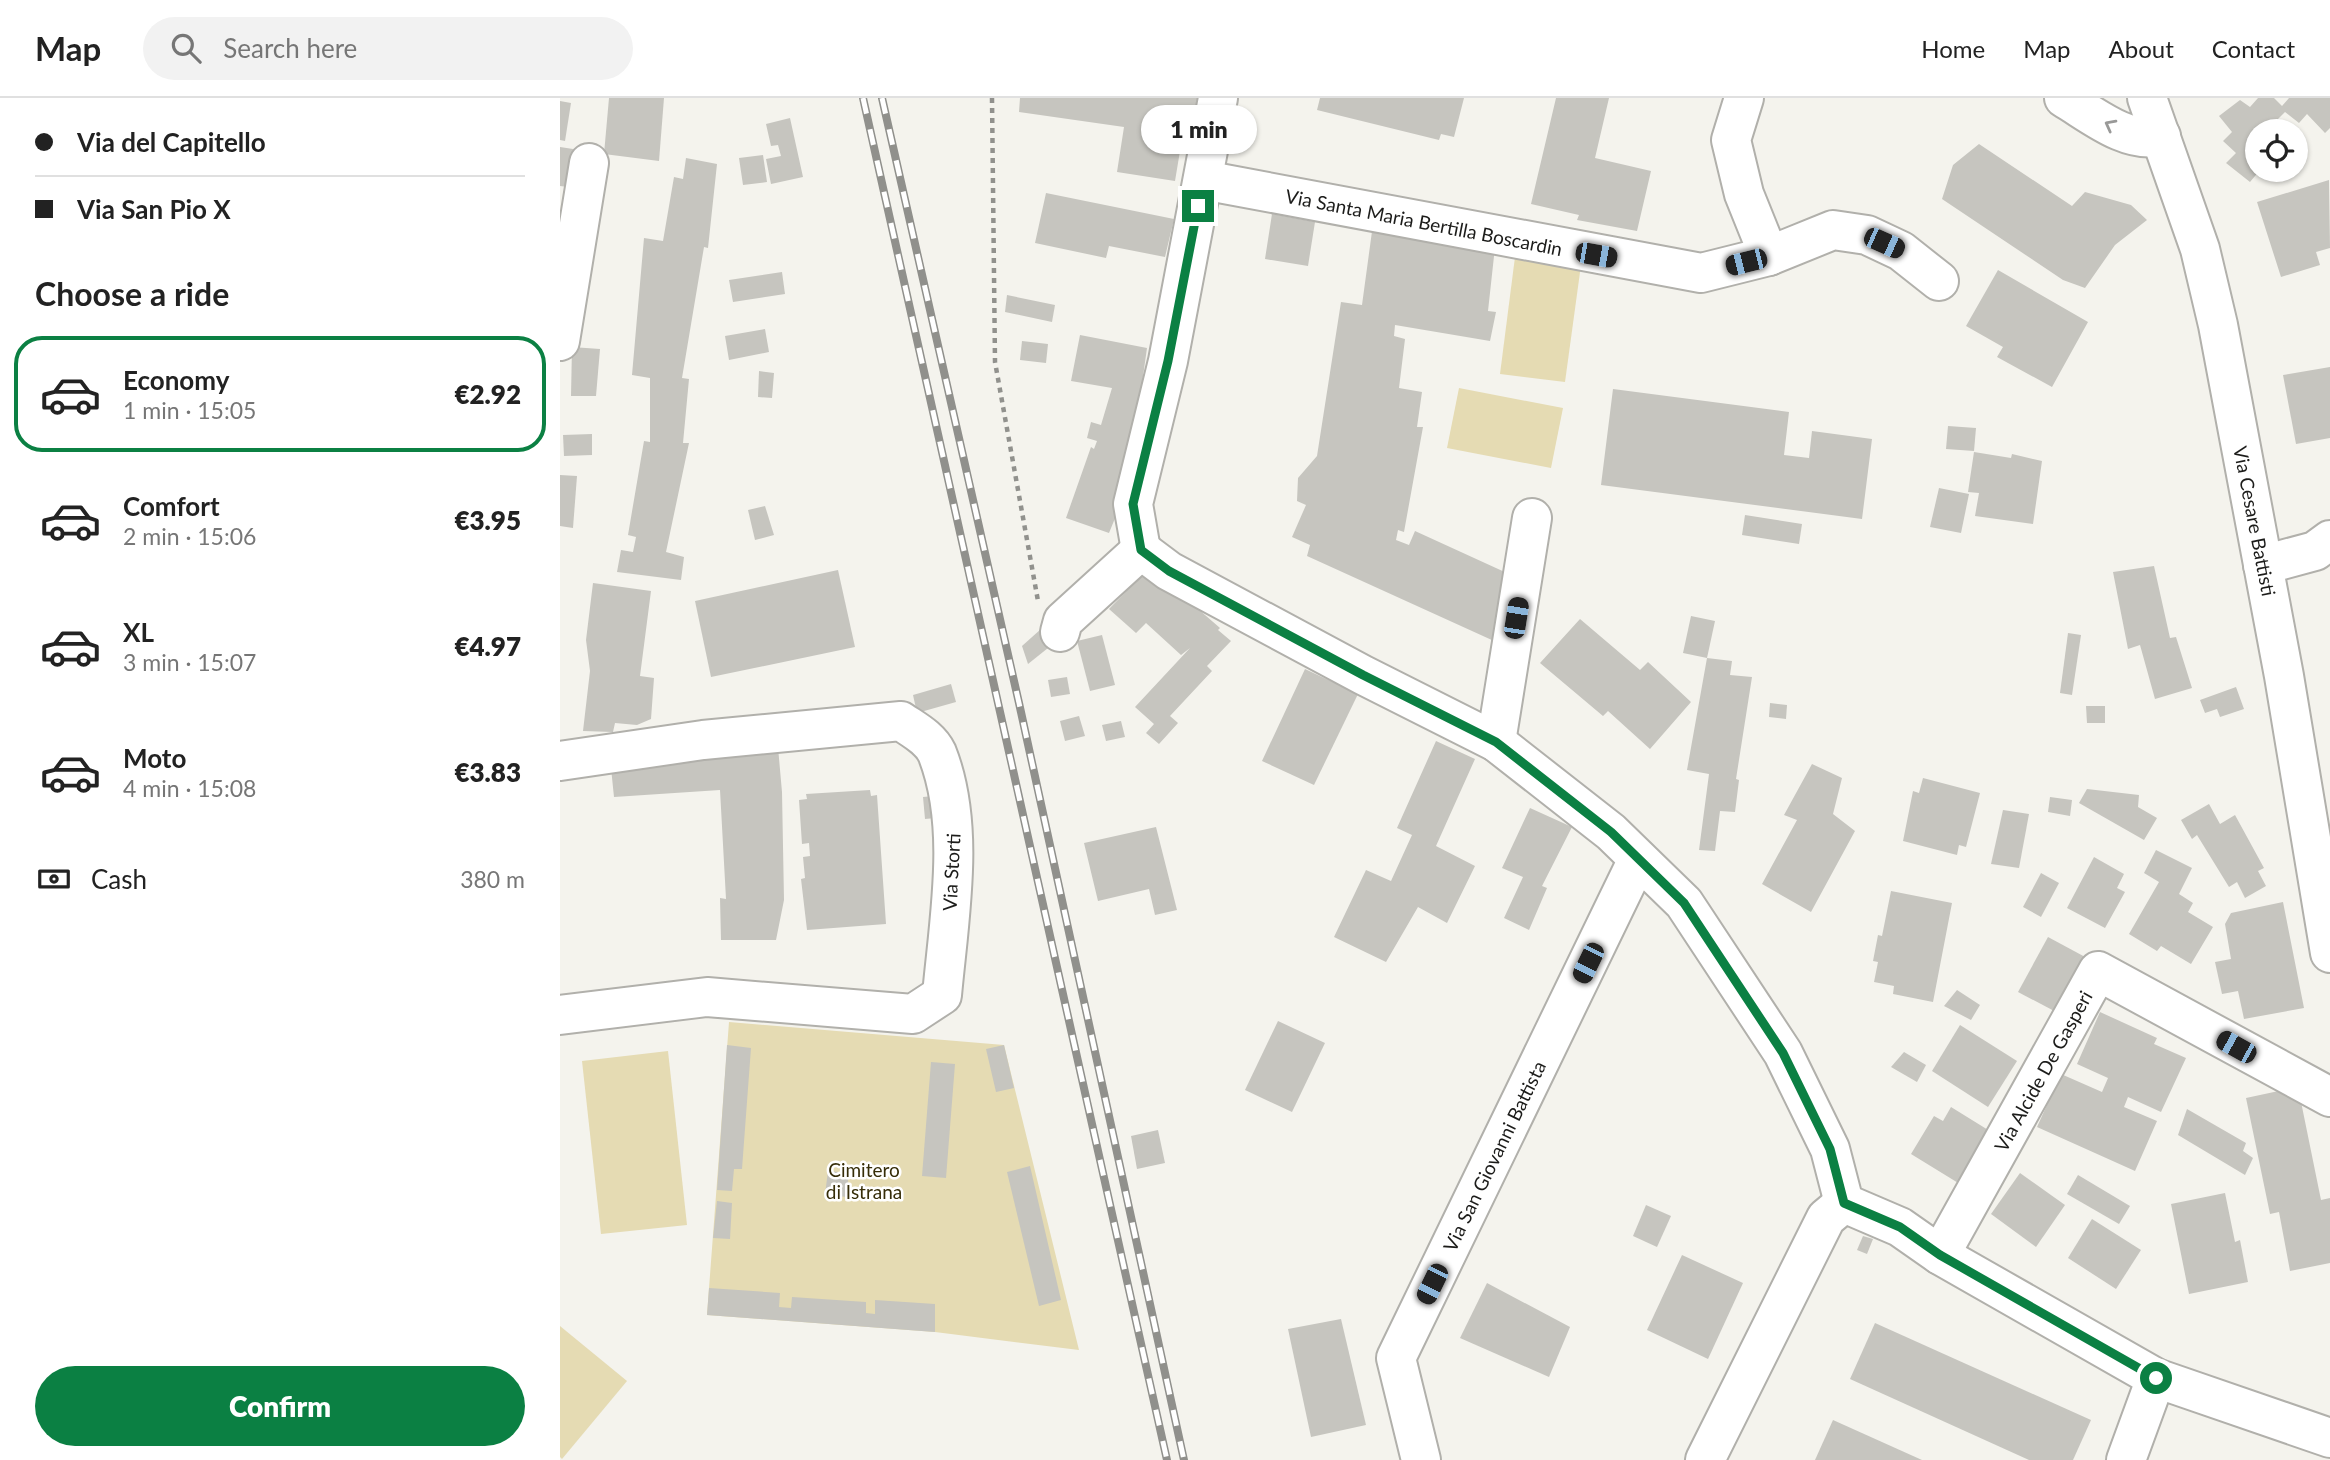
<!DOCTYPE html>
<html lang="en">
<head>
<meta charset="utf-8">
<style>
	:root { --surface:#fff; --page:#f2f2f2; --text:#222; --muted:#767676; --line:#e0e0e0; --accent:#0b8043 }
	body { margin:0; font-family:Lato,sans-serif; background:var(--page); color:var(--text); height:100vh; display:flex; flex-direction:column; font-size:26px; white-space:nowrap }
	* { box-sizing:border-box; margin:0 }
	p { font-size:23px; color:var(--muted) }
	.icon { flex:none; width:38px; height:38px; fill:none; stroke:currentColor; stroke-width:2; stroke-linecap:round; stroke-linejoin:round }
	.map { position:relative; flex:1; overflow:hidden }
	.sheet { display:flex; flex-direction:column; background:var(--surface); width:560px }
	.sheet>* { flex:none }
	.banner { display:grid; align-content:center; height:154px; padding:0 35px; background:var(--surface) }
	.buttons { position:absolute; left:1685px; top:21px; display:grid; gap:14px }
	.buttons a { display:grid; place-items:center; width:63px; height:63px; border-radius:50%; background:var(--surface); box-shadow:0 2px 5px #0004; font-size:35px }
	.end { position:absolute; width:32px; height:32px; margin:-16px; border:9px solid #0b8043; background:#fff; box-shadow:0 0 0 4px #fff }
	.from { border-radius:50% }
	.bubble { position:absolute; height:49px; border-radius:24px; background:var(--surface); box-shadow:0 2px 5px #0004; font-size:23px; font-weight:800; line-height:49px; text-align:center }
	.car { position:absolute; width:21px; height:42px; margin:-21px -10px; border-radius:9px; box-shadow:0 0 5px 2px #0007; background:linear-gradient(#222 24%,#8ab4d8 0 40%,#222 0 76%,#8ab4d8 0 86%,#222 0) }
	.banner b { display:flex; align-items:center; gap:24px; height:66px; font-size:26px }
	.banner b+b { border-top:2px solid var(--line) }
	.banner i { width:18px; height:18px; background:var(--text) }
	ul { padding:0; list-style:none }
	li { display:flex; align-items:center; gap:21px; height:116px; margin:0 14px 10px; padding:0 21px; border:4px solid transparent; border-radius:28px }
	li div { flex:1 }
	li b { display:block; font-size:26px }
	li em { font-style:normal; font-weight:800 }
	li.on { border-color:var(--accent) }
	li>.icon { width:63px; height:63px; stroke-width:1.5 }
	h2 { padding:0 35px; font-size:32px; line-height:84px }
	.pay { display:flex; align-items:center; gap:18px; height:77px; padding:0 35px; font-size:26px }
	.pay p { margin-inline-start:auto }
	.cta { display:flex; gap:14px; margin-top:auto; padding:14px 35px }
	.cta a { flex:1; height:80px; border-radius:42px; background:var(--accent); color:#fff; font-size:28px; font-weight:800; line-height:80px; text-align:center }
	header { display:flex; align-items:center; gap:42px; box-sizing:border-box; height:98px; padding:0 35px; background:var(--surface); border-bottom:2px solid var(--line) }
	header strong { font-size:33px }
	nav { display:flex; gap:38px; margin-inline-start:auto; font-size:24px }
	.search { width:490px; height:63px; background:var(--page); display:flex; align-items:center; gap:18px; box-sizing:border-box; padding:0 24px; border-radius:38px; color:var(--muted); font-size:26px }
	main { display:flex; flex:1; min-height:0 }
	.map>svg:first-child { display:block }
	.green { fill:#e5dbb3 }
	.building { fill:#c6c5bf }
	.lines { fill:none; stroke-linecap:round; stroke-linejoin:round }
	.minor-casing { stroke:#b1b0ab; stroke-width:42 }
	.major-casing { stroke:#b1b0ab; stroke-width:42 }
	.path { stroke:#91918d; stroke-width:4.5; stroke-dasharray:5 5; stroke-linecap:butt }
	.minor { stroke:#fff; stroke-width:38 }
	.major { stroke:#fff; stroke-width:38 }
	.rail-casing { stroke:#90908c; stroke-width:8 }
	.rail { stroke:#fff; stroke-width:5; stroke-dasharray:16; stroke-linecap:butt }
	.oneway { stroke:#999998 }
	.route { stroke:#0b8043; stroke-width:9 }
	.labels { text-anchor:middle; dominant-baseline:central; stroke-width:5; stroke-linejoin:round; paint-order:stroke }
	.street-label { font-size:19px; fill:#1c1c1a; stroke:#fff }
	.park-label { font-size:19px; fill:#362d08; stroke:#fff }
</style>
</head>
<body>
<header>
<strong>Map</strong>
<div class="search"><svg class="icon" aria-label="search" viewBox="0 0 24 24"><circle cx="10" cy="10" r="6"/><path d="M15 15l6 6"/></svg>Search here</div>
<nav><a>Home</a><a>Map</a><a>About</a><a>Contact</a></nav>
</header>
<main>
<section class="sheet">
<div class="banner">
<b><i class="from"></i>Via del Capitello</b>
<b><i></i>Via San Pio X</b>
</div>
<h2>Choose a ride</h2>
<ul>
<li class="on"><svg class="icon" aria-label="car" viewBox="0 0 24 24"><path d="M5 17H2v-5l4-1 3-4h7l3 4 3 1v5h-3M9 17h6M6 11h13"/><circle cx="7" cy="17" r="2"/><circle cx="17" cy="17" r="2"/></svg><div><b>Economy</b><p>1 min · 15:05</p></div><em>€2.92</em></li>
<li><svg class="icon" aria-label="car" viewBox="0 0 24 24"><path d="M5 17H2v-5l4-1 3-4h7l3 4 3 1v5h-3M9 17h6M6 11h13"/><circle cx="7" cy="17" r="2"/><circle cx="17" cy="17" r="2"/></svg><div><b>Comfort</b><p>2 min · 15:06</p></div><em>€3.95</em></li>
<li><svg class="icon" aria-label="car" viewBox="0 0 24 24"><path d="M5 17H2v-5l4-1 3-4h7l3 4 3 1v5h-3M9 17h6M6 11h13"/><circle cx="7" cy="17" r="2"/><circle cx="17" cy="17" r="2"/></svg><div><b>XL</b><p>3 min · 15:07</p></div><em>€4.97</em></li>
<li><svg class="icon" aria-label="car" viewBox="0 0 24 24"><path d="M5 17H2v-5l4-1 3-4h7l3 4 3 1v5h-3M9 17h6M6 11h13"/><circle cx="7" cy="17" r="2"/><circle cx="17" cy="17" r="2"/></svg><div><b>Moto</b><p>4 min · 15:08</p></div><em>€3.83</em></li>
</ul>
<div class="pay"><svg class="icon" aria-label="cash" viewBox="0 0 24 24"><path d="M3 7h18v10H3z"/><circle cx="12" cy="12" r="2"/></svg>Cash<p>380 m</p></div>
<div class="cta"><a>Confirm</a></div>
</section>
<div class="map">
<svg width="1770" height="1362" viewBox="0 0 1770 1362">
	<rect width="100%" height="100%" fill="#f4f3ed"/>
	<g class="green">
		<polygon points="955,159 1021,167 1005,284 940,276"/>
		<polygon points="899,290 1003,310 991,370 887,350"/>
		<polygon points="169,924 444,947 519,1252 375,1234 147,1217"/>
		<polygon points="108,953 127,1127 41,1136 22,963"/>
		<polygon points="0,1228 67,1283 2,1361 0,1359"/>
	</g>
	<g class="building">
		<polygon points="49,0 104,0 99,63 44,56"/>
		<polygon points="460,0 650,0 641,56 620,53 615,83 557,74 564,29 459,14"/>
		<polygon points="760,0 904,0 894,39 881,36 879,42 757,12"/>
		<polygon points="996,0 1049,0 1035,60 1091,73 1077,133 1017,122 1019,117 971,106"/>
		<polygon points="1698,0 1714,0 1722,8 1729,0 1770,0 1770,30 1765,35 1747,16 1739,25 1725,14 1706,33 1698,33 1698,72 1700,72 1690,84 1666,65 1676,55 1663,43 1672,34 1659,18 1680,2 1690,9"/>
		<polygon points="0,3 11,5 5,43 0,42"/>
		<polygon points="230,20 243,79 211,86 206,61 221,58 218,47 211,48 206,26"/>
		<polygon points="1419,46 1512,108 1525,94 1571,107 1587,122 1555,147 1525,190 1503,182 1382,101 1393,67"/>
		<polygon points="0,49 13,51 8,89 0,88"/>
		<polygon points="203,57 207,84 183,87 179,60"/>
		<polygon points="126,60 157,66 148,150 144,149 122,280 129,281 123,345 129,345 106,454 124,459 121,482 57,474 61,452 73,454 76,439 68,437 84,343 90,344 90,280 72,277 84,140 103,143 114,79 123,81"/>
		<polygon points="1769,82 1770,150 1756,154 1760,167 1721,179 1697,104"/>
		<polygon points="486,95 614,121 605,159 549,148 546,160 475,145"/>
		<polygon points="712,116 755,124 748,168 705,161"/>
		<polygon points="813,126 935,149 928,213 936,214 930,243 835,227 834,238 845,241 839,290 862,294 857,329 863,329 844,434 838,432 836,442 849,447 855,433 960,481 934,543 747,458 750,447 732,439 746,407 737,403 738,380 757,358 781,204 802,207"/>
		<polygon points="1438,172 1528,224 1492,289 1437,259 1443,249 1406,228"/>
		<polygon points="222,174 225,196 173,204 169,182"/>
		<polygon points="447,197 495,207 492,224 445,214"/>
		<polygon points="205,231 209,254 169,262 165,238"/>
		<polygon points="520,237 587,250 567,391 549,435 506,420 531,349 534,351 537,343 527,340 531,324 541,327 552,290 511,283"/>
		<polygon points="462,243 488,246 486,265 460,262"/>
		<polygon points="12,249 40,251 36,298 11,298"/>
		<polygon points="1770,269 1770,340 1736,346 1723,277"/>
		<polygon points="199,273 214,275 212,300 198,299"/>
		<polygon points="1053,291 1229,314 1224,357 1249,360 1252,333 1312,341 1302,421 1041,387"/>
		<polygon points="1388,328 1416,330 1414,353 1386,351"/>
		<polygon points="32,336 32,357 4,358 3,337"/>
		<polygon points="1414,354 1451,360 1452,356 1482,363 1473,426 1415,418 1419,395 1408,394"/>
		<polygon points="0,377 17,378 13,430 0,428"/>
		<polygon points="1379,390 1409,396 1401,435 1370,429"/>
		<polygon points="205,408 214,437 195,442 188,412"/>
		<polygon points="1185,417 1242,426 1239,446 1182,437"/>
		<polygon points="1594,468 1610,540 1616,539 1632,590 1595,601 1580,547 1568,551 1553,474"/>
		<polygon points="278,472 295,549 151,579 135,503"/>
		<polygon points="586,473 610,496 615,491 660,530 658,532 671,543 647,568 652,573 610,618 618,625 599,646 586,635 594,626 575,609 630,550 621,557 586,525 576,535 549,511"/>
		<polygon points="33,485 91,493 80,578 94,580 91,621 77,627 55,625 53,634 23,633 30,573 26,542"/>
		<polygon points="1131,518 1155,523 1147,560 1123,555"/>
		<polygon points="1020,521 1080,572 1088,564 1131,604 1090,651 1048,613 1043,618 980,565"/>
		<polygon points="490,523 503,538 468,566 462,548"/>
		<polygon points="1508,535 1521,537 1512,597 1500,595"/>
		<polygon points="542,537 555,587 530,593 517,543"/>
		<polygon points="1147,560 1172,563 1170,577 1192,579 1176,681 1179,682 1175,714 1160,713 1155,753 1139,752 1149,676 1127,672"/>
		<polygon points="745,571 798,596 754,687 702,663"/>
		<polygon points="507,579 510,596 491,599 488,582"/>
		<polygon points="391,586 396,604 357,615 353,597"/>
		<polygon points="1676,589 1684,611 1660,619 1657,611 1645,615 1640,602"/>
		<polygon points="1210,605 1227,607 1226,621 1209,619"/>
		<polygon points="1526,608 1545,608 1545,625 1527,625"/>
		<polygon points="519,618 525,638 505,643 500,623"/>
		<polygon points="561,623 565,639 546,643 542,627"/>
		<polygon points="217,638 222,694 224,802 216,842 161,842 160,800 166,801 160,692 54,699 50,660"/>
		<polygon points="876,643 915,661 876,748 915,768 887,825 858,809 826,864 774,839 806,772 831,783 852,737 837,730"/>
		<polygon points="1252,666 1282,680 1273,716 1295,733 1251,814 1202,786 1237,722 1224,717"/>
		<polygon points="1363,680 1420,695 1406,749 1399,747 1397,757 1343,743 1353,693 1359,695"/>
		<polygon points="1527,691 1579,697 1578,709 1597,720 1584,742 1519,705"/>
		<polygon points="310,692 311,698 317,697 326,826 247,832 241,781 245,780 243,759 250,758 249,745 242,746 239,702 247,701 246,696"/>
		<polygon points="384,697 386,719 365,721 363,699"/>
		<polygon points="1490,699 1512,702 1510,718 1488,714"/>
		<polygon points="1649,706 1660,726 1675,717 1704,770 1698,773 1706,788 1685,800 1677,784 1669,789 1637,737 1632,741 1621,722"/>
		<polygon points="970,710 1012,729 982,788 987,790 969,832 944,820 963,779 942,770"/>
		<polygon points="1443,712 1469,716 1459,770 1431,766"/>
		<polygon points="596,729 617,812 595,817 589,791 538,803 524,745"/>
		<polygon points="1596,752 1632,770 1619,796 1633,805 1628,814 1653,829 1631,866 1601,848 1597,853 1569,836 1599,784 1584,775"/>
		<polygon points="1534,759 1564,776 1557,790 1565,794 1545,830 1507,810"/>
		<polygon points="1481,775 1499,785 1481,819 1463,809"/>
		<polygon points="1331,793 1392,805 1373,904 1333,896 1334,888 1314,884 1318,864 1313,863 1318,837 1322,838"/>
		<polygon points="1723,804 1744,910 1684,921 1678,893 1662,896 1655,864 1671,861 1665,826 1671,815"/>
		<polygon points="1488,839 1527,860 1498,915 1458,894"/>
		<polygon points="1397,892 1420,907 1411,922 1384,908"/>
		<polygon points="1540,914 1597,940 1594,946 1626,960 1601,1014 1568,999 1564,1009 1597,1023 1575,1073 1477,1029 1501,976 1542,994 1548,980 1517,966"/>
		<polygon points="718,923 765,945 732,1014 685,992"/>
		<polygon points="1400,927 1457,963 1428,1009 1372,973"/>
		<polygon points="167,947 191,950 182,1071 174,1071 172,1093 157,1092"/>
		<polygon points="444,947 454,990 436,994 426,951"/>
		<polygon points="1344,954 1366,967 1357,984 1331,969"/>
		<polygon points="371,964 395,966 386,1080 362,1078"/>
		<polygon points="1738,989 1761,1102 1770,1100 1770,1165 1730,1173 1719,1114 1710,1116 1686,1000"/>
		<polygon points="1391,1009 1433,1035 1408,1091 1351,1056 1374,1018 1383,1023"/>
		<polygon points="1627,1011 1686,1045 1683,1053 1693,1060 1685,1077 1618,1037"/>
		<polygon points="598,1032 605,1065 577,1071 571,1038"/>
		<polygon points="470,1068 501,1202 479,1208 447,1074"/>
		<polygon points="268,1073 289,1075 286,1099 265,1096"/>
		<polygon points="1460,1075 1505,1107 1476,1149 1431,1116"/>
		<polygon points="1518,1077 1570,1108 1559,1126 1507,1096"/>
		<polygon points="1665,1095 1675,1144 1680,1142 1688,1184 1629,1196 1611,1106"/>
		<polygon points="157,1103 172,1105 170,1141 153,1140"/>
		<polygon points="1086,1107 1111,1118 1097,1149 1073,1138"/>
		<polygon points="1532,1121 1581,1152 1556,1191 1508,1160"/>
		<polygon points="1303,1138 1313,1141 1307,1156 1297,1152"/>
		<polygon points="1122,1157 1183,1185 1148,1261 1087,1232"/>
		<polygon points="927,1185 1010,1229 989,1279 900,1240"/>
		<polygon points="149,1190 220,1195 219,1209 231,1210 232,1199 306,1204 306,1215 315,1216 315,1202 375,1206 375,1234 147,1217"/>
		<polygon points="781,1221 806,1327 751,1339 728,1231"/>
		<polygon points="1315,1225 1531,1322 1513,1362 1469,1362 1290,1281"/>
		<polygon points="1273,1322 1362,1362 1255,1362"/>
	</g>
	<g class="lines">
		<g class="minor-casing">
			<g id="minor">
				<polyline points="1184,0 1171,42 1184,96 1209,158"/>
				<path d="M1504,0C1531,16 1568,47 1601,38"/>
				<polyline points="643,82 1141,175 1209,158 1273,132 1307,137 1341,153 1379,183"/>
				<polyline points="0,243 29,65"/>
				<polyline points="581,452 609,473 803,577 936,644 1051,734 1124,805 1223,955 1270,1051 1284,1105 1340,1129 1380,1157 1596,1280 1770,1340"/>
				<polyline points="581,452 573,406 608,263 658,0"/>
				<polyline points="1703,467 1755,453 1770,442"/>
				<polyline points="500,534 503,523 581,452"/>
				<polyline points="936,644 972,420"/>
				<path d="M0,663L143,642L341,623C354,632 370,640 377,655C406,728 389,820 382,897L353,916L147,899L0,917"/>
				<polyline points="1380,1157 1538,873 1770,999"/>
				<polyline points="861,1362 836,1260 1078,761"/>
				<polyline points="1145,1362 1266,1120 1284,1105"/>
				<polyline points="1566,1362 1596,1280"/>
			</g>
		</g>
		<g class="major-casing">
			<polyline id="major" points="1587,0 1640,151 1658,227 1724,578 1770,855"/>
		</g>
		<polyline class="path" points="432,0 435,264 478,503"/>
		<use href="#minor" class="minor"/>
		<use href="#major" class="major"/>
		<g class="rail-casing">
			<g id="rail">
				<polyline points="303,0 607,1362"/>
				<polyline points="322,0 459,605 624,1362"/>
			</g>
		</g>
		<use href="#rail" class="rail"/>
	</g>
	<defs><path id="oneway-chevron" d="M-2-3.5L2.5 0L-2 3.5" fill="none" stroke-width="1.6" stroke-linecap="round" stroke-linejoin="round" transform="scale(1.75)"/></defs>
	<use class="oneway" href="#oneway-chevron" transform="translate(1550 27) rotate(-152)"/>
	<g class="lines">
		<polyline class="route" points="638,108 608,263 573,406 581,452 609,473 803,577 936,644 1051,734 1124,805 1223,955 1270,1051 1284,1105 1340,1129 1380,1157 1596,1280"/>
	</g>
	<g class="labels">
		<g class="street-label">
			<text transform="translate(864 124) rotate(11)">Via Santa Maria Bertilla Boscardin</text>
			<text transform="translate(1695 423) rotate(79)">Via Cesare Battisti</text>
			<text transform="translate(391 774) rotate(-87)">Via Storti</text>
			<text transform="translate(1483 973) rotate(-61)">Via Alcide De Gasperi</text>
			<text transform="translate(934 1058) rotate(-64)">Via San Giovanni Battista</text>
		</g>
		<g class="park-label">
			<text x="304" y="1071">Cimitero<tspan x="304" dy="22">di Istrana</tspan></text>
		</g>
	</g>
</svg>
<div class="buttons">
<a><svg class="icon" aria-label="locate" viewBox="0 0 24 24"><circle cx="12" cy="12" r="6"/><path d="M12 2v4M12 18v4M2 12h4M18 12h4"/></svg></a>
</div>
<i class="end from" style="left:1596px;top:1280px"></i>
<i class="end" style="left:638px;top:108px"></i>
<div class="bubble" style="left:581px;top:7px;width:116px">1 min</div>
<i class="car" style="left:1324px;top:145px;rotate:114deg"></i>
<i class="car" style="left:1036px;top:157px;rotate:100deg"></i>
<i class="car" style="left:1186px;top:164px;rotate:256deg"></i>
<i class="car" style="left:956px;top:520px;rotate:9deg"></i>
<i class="car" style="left:1028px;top:865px;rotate:206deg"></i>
<i class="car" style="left:1676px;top:949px;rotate:299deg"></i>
<i class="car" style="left:872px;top:1186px;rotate:206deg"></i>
</div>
</main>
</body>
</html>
